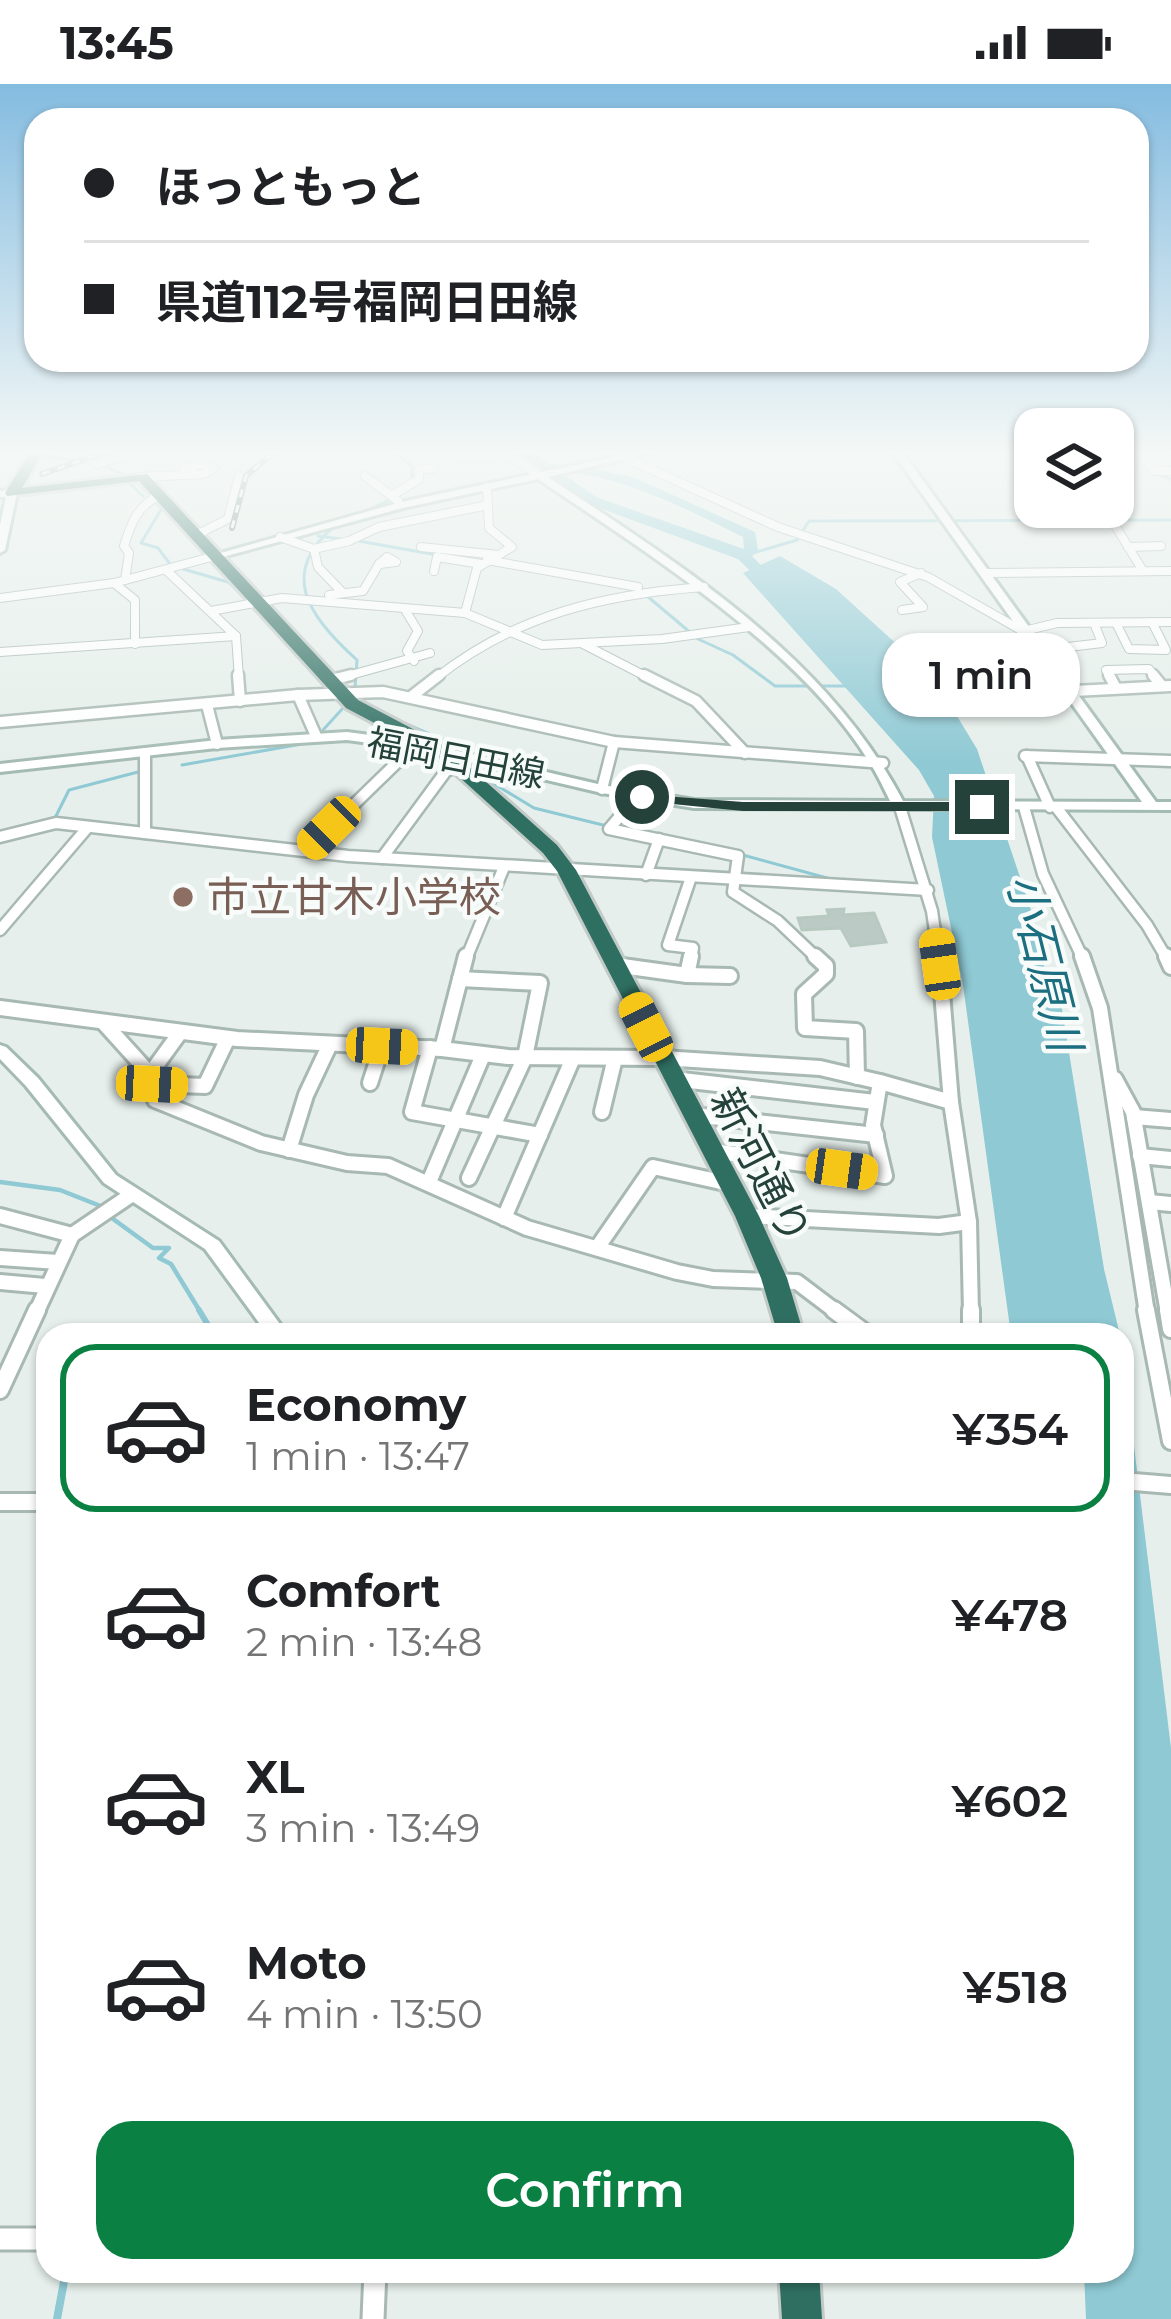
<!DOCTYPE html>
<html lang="en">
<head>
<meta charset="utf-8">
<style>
	:root { --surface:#fff; --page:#f6f6f6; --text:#202124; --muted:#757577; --line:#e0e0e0; --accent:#0b8043 }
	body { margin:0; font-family:Montserrat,"Noto Sans JP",sans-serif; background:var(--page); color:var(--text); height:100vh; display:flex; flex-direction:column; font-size:45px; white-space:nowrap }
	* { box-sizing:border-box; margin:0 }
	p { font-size:39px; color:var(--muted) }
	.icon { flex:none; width:66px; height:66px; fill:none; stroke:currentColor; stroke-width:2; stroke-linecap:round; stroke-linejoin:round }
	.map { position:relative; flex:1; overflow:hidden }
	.panel { position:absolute; left:36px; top:1239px; width:1098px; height:960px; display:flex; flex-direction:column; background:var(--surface); border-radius:36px; box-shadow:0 3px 9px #0004 }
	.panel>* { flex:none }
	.top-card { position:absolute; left:24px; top:24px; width:1125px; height:264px; border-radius:36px; box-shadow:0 3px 9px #0004; display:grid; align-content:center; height:264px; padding:0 60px; background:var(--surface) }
	.controls { position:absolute; left:1014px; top:324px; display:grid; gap:24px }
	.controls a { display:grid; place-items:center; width:120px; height:120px; border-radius:24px; background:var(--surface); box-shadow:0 3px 9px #0004; font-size:60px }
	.end { position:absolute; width:54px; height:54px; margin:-27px; border:15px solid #24423a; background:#fff; box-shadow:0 0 0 6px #fff }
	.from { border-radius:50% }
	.bubble { position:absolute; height:84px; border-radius:36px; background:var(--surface); box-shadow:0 3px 9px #0004; font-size:39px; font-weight:600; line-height:84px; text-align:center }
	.car { position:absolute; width:36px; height:72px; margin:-36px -18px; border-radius:15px; box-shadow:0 0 9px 3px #0007; background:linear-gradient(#f5c518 24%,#345 0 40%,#f5c518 0 76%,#345 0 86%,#f5c518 0) }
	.top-card b { display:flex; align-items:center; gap:42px; height:114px; font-size:45px }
	.top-card b+b { border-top:3px solid var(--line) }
	.top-card i { width:30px; height:30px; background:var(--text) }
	ul { padding:21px 0 0; list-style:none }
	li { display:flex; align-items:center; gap:36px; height:168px; margin:0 24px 18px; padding:0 36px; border:6px solid transparent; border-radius:36px }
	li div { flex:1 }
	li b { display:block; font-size:45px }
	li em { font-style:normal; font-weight:600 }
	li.active { border-color:var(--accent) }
	li>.icon { width:108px; height:108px; stroke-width:1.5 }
	.button { display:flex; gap:24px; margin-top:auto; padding:24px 60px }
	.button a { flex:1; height:138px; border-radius:36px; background:var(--accent); color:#fff; font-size:48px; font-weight:600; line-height:138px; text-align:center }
	.status { display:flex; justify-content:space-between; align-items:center; height:84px; padding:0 60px; background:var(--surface); direction:ltr }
	.status svg { height:33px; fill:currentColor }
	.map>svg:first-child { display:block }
	.water { fill:#8ec9d4 }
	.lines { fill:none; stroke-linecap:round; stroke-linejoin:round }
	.stream-far3 { stroke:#8ec9d4; stroke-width:3 }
	.stream-far2 { stroke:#8ec9d4; stroke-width:4.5 }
	.stream-far1 { stroke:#8ec9d4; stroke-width:6 }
	.stream { stroke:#8ec9d4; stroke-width:8 }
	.river { fill:#8ec9d4; fill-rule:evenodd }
	.building { fill:#bbcac4; stroke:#b8c9c2; stroke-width:3 }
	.street-far4-casing { stroke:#a8b8b2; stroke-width:10 }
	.street-far3-casing { stroke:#a8b8b2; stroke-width:15 }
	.street-far2-casing { stroke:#a8b8b2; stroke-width:20 }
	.street-far1-casing { stroke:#a8b8b2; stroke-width:22 }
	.street-casing { stroke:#a8b8b2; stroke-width:27 }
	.secondary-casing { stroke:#a4bbb3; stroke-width:6 }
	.highway-casing { stroke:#c2cac8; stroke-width:6 }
	.street-far4 { stroke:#fff; stroke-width:8 }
	.street-far3 { stroke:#fff; stroke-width:10 }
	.street-far2 { stroke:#fff; stroke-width:14 }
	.street-far1 { stroke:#fff; stroke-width:16 }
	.street { stroke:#fff; stroke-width:21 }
	.secondary { fill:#fff; fill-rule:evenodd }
	.highway { fill:#2f6f62; fill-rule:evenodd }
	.rail-casing { stroke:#5f7d75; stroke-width:6 }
	.rail { stroke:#f7fbf9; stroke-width:3; stroke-dasharray:8; stroke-linecap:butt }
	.route { fill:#24423a }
	.education-dot { fill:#8d6e63; stroke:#f7fbf9; stroke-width:4.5 }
	.labels { text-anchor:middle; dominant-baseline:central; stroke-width:9; stroke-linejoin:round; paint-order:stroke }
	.far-street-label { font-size:36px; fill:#24423a; stroke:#f7fbf9 }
	.education-label { font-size:42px; fill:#785e54; stroke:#f7fbf9; text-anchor:start }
	.street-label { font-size:42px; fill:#24423a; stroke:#f7fbf9 }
	.water-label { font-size:45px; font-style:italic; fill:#1c6f80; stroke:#f7fbf9 }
</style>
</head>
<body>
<div class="status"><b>13:45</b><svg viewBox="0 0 49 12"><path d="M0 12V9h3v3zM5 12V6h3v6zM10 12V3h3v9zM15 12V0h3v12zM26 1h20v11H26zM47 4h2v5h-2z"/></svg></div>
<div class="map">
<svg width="1171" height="2235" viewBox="0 0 1171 2235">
	<rect width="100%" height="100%" fill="#e6efeb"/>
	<g class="water">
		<polygon points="780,472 836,505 902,565 946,614 977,665 1035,838 1042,877 1062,925 1104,1185 1120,1251 1011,1251 963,901 932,753 934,712 919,686 743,489"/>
		<polygon points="1122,1264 1171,1664 1171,2235 1086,2235 1084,2187 1122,2187"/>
	</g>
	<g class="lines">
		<g class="stream-far3">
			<polyline points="395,369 412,382 412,398"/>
			<polyline points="40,372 82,377"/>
			<polyline points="103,380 123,391"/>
			<polyline points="1154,389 1171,395"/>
			<polyline points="130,400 143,412"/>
			<polyline points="156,419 162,424 141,459 158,464 170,480"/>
			<polyline points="363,429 395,413"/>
			<path d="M336,441C276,489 310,534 357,576L355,604"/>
			<polyline points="318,452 342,455"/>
			<polyline points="353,456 437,471"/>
			<polyline points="743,472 797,456 809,437 1171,436"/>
			<polyline points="183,485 228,498 240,508"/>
			<polyline points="647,512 698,555 733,571 775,602 845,602"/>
			<polyline points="383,630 471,668"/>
			<polyline points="323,646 344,623"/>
			<polyline points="182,681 313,658"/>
			<polyline points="476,689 534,724 611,743"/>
			<polyline points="54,736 69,706 138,688"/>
			<polyline points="739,770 838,797"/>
		</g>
		<g class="stream-far2">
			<polyline points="0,1098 60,1106 103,1123"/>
			<polyline points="109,1132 153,1164 169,1164 159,1174 171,1180 201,1229"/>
		</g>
		<polyline class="stream-far1" points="199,1226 214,1251"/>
		<polyline class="stream" points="57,2235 66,2187"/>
		<path class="river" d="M519,369H533L549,380L580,381L635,394L755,448L758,466L752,472L785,506L773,509L738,475L586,419ZM559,387C626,393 684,424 743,453L744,465L596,413Z"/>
	</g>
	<polygon class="building" points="844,825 843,831 874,829 886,858 851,862 841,844 802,846 798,834 829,832 827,826"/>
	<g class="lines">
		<g class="street-far4-casing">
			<g id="street-far4">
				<polyline points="440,369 478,374 507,370"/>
				<polyline points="505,369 539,391"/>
				<polyline points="615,369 778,443 928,493 1033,553"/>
				<polyline points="1139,369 1154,387 1171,387"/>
				<polyline points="96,380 126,371"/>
				<polyline points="365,392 398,417"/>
				<polyline points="142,393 203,390 214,384 201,380 184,385 193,390"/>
				<polyline points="393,411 419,395 419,386 434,384"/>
				<polyline points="1113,438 1143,487"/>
				<polyline points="196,451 228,435 239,392"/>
				<polyline points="280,453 314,465 349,457 379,443 488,421"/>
				<polyline points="421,463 498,471"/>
				<polyline points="1128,463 1161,462"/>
				<polyline points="314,465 318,483 343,509"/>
				<polygon points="387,473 396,478 379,480"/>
				<polyline points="487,476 638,503"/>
				<polyline points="166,486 236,552 239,594"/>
				<polyline points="434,487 437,473 481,480"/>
				<polyline points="986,489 1171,487"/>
				<path d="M125,496L129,469L124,462C131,439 137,423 159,411"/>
				<polyline points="114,499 135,516 135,560"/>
				<polyline points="329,511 363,507 379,480"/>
				<polyline points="0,514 114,499 215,472"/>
				<polyline points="404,524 418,547 407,567 414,577"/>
				<polyline points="902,526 923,523 900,498 921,489"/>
				<polyline points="211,527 282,514 465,529 542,561 662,555 749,543"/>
				<polyline points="465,529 477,484 512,463 489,444 487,403"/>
				<polyline points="1116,539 1129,565 1166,566 1152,538"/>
				<polyline points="1028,546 1057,539 1171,538"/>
				<polyline points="583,560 649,594"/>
				<polyline points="1043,566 1102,559 1094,539"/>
				<polyline points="0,568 236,552"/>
				<polyline points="975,583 1054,580"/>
				<polyline points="340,594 430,569"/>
				<path d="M436,594C516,531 604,510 704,503"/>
				<polyline points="1110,594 1106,586 1149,585 1156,594"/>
			</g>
		</g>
		<g class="street-far3-casing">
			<g id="street-far3">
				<polyline points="238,591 240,617"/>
				<polyline points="644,591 696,617 745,669"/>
				<polyline points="1109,591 1116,604"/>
				<polyline points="1153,591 1162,602"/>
				<polyline points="331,596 351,591"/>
				<polyline points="1074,607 1171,602"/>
				<polyline points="298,611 316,652"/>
				<polyline points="412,612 439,591"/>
				<polyline points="207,621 217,660"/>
				<polyline points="0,638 298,611 383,608 614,658 883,679"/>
				<polyline points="145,669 145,749"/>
				<polyline points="1025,672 1171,677"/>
				<polyline points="1027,672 1050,723"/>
				<polyline points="602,705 614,658"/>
				<polyline points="637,712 609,745 738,772 733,808 778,837 818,875"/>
				<polyline points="900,723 932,827 939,875"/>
				<polyline points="1024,723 1043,790 1083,875"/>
				<polyline points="1056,723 1147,841 1167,875"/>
				<polyline points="0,753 56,739 348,772 928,806"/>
				<polyline points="306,767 415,661"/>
				<polyline points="382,774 446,687 458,683"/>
				<polyline points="646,791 659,755"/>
				<polyline points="0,846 88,743"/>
				<polyline points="466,875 504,783"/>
				<polyline points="691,875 693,864 668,861 691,793"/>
			</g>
		</g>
		<g class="street-far2-casing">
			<g id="street-far2">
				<polyline points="815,872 826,882 826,890 804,910 805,944 856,947 857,993"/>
				<polyline points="1082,872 1100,924 1147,1229"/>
				<polyline points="1166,872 1171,883"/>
				<polyline points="615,881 687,891 691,872"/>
				<polyline points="687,891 730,892"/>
				<polyline points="460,895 540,899 525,973 469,1094"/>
				<polyline points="0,924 237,955 442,965 508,973 662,974 820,984 880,998 873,1041 885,1092 713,1067"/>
				<polyline points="103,938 150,990 155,1016 261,1059 347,1079 388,1082 527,1144 677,1188 713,1195 797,1198 838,1229"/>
				<polyline points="430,964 412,1028 540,1051"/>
				<polyline points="442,965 466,872"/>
				<polyline points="150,990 179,950"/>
				<polyline points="673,995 875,1018"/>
				<polyline points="1115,995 1133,1028 1168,1229"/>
				<polyline points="880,998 951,1018"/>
				<polyline points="370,999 382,962"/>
				<polyline points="152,1000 205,1002 228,954"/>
				<polyline points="602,1028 615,974"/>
				<polyline points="693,1031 876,1051"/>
				<polyline points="1134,1033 1171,1036"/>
				<polyline points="289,1066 306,1011 330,960"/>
				<polyline points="1140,1072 1171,1075"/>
				<polyline points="429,1098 483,971"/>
				<polyline points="1149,1118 1171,1120"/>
				<polyline points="0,1132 72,1151"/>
				<polyline points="747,1132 939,1142 969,1138 951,1018 939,872"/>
				<polyline points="504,1134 573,974"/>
				<polyline points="969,1138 971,1229"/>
				<polyline points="597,1164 653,1083 730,1100"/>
				<polyline points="0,1174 58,1178"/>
				<polyline points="0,1198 45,1202"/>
				<polyline points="36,1229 72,1151 131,1111"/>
			</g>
		</g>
		<g class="street-far1-casing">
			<g id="street-far1">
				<polyline points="834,1226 868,1251"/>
				<polyline points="971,1226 971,1251"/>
				<polyline points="1146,1226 1171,1357"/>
				<polyline points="1168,1226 1171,1245"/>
				<polyline points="0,1306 37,1226"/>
				<polyline points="1122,1397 1171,1401"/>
				<polyline points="0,1418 48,1418"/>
			</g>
		</g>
		<g class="street-casing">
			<g id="street">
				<polyline points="0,2155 48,2155"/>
				<polyline points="373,2235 375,2187"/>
			</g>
		</g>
		<g class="secondary-casing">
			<g id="secondary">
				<path d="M632,369H649L548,393C682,482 826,571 903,717L1142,718L893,369H903L1156,718H1171V726L694,724L602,709L415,665L347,656L217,664L0,688V680L217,656L347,648L415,657L602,701L694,716L890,717C883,703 877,689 868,676C799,564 646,468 538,395L403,424L215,475L210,472L401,418Z"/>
				<polygon points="12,406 17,409 5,466 0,469 0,441 6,413 0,413 0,407"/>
				<polygon points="0,961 6,963 38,994 116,1091 219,1157 288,1251 268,1251 205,1165 104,1099 26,1002 0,975"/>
			</g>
		</g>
		<g class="highway-casing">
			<g id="highway">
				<polygon points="30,369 42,369 22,404 147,390 358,616 447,663 557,761 576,786 759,1132 787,1194 804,1251 778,1251 761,1194 735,1132 557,787 543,769 435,671 346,624 139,397 7,412 5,409"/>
				<polygon points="779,2187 819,2187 822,2235 782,2235"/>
			</g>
		</g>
		<use href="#street-far4" class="street-far4"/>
		<use href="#street-far3" class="street-far3"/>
		<use href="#street-far2" class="street-far2"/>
		<use href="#street-far1" class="street-far1"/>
		<use href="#street" class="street"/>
		<use href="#secondary" class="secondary"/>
		<use href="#highway" class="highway"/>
		<g class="rail-casing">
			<g id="rail">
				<polyline points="42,390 103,369"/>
				<polyline points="232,444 246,392 273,369"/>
			</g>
		</g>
		<use href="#rail" class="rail"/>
	</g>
	<linearGradient id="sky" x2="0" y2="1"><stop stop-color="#84bce0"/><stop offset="0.54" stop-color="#f4f8f6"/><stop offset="1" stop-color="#f4f8f6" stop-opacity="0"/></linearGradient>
	<rect width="1171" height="682" fill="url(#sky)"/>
	<polygon class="route" points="637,710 743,718 982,718 989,723 982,727 743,727 642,717"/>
	<circle class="education-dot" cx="183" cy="813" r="12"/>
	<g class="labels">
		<g class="far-street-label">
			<text transform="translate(456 674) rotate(11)">福岡日田線</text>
		</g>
		<g class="education-label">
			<text x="207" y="813">市立甘木小学校</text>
		</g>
		<g class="street-label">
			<text transform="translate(761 1082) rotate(63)">新河通り</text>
		</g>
		<g class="water-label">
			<text transform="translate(1045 878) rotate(76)">小石原川</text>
		</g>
	</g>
</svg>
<div class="controls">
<a><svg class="icon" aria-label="layers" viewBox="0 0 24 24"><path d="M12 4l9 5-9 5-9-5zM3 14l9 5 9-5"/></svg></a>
</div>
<i class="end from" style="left:642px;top:713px"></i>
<i class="end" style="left:982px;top:723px"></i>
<div class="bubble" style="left:882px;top:549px;width:198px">1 min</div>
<i class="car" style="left:329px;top:744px;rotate:225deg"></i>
<i class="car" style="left:940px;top:880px;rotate:352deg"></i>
<i class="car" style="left:646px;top:943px;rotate:333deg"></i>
<i class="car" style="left:382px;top:962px;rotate:93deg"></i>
<i class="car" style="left:152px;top:1000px;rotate:93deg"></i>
<i class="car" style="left:842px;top:1085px;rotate:98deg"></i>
<div class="top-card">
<b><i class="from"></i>ほっともっと</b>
<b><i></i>県道112号福岡日田線</b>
</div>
<section class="panel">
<ul>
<li class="active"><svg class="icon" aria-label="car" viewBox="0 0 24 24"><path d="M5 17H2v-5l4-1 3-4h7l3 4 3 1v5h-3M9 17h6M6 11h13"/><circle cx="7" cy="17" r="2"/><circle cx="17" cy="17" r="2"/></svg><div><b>Economy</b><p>1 min · 13:47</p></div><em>¥354</em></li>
<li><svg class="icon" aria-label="car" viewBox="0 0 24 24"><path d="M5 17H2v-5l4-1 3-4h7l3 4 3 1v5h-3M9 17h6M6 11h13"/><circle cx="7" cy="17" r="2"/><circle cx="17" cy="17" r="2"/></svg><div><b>Comfort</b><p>2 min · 13:48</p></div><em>¥478</em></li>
<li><svg class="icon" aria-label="car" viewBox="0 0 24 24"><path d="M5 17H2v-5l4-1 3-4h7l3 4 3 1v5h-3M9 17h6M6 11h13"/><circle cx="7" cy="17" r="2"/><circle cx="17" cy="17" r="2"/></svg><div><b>XL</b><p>3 min · 13:49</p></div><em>¥602</em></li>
<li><svg class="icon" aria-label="car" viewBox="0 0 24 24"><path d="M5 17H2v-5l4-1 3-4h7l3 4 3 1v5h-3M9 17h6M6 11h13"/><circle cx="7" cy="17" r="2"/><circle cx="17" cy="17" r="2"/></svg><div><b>Moto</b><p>4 min · 13:50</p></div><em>¥518</em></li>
</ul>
<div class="button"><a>Confirm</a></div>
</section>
</div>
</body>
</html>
